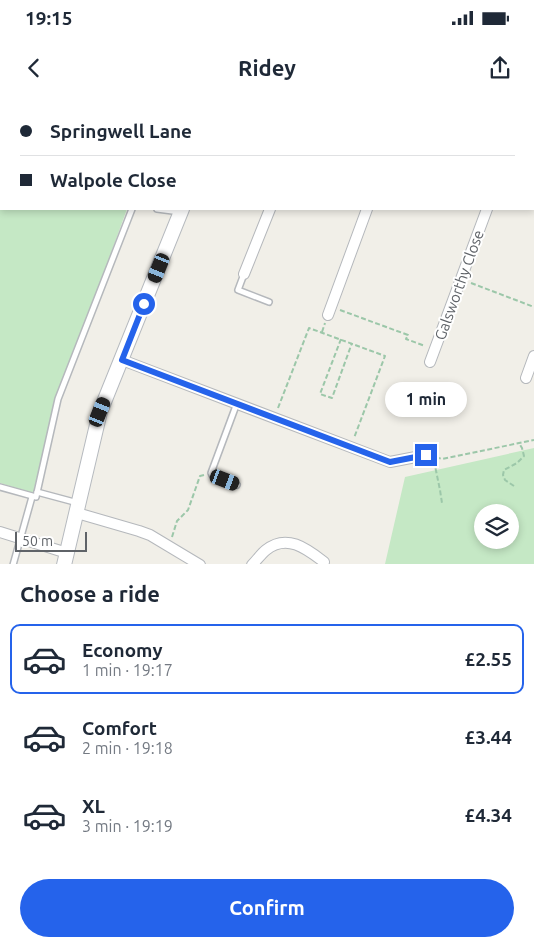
<!DOCTYPE html>
<html lang="en">
<head>
<meta charset="utf-8">
<style>
	:root { --surface:#fff; --page:#f6f6f7; --text:#1f2937; --muted:#747a83; --line:#e0e1e3; --accent:#2563eb }
	body { margin:0; font-family:Ubuntu,sans-serif; background:var(--page); color:var(--text); height:100vh; display:flex; flex-direction:column; font-size:19px; white-space:nowrap }
	* { box-sizing:border-box; margin:0 }
	p { font-size:16px; color:var(--muted) }
	.icon { flex:none; width:28px; height:28px; fill:none; stroke:currentColor; stroke-width:2; stroke-linecap:round; stroke-linejoin:round }
	.map { position:relative; height:464px; overflow:hidden }
	.sheet { display:flex; flex-direction:column; background:var(--surface); flex:1 }
	.sheet>* { flex:none }
	.top-card { position:absolute; left:0px; top:0px; width:535px; height:110px; box-shadow:0 2px 8px #0003; display:grid; align-content:center; height:110px; padding:0 20px; background:var(--surface) }
	.fabs { position:absolute; left:474px; top:404px; display:grid; gap:10px }
	.fabs a { display:grid; place-items:center; width:45px; height:45px; border-radius:50%; background:var(--surface); box-shadow:0 2px 8px #0003; font-size:25px }
	.scale { position:absolute; left:15px; bottom:12px; width:72px; box-sizing:border-box; padding-left:5px; border:2px solid #5f6368; border-top:0; font-size:14px; line-height:18px; white-space:nowrap; color:#5f6368; -webkit-text-stroke:4px #fff; paint-order:stroke }
	.end { position:absolute; width:22px; height:22px; margin:-11px; border:6px solid #2563eb; background:#fff; box-shadow:0 0 0 2px #fff }
	.from { border-radius:50% }
	.bubble { position:absolute; height:35px; border-radius:18px; background:var(--surface); box-shadow:0 2px 8px #0003; font-size:16px; font-weight:700; line-height:35px; text-align:center }
	.car { position:absolute; width:15px; height:30px; margin:-15px -8px; border-radius:6px; box-shadow:0 0 4px 1px #0007; background:linear-gradient(#222 24%,#8ab4d8 0 40%,#222 0 76%,#8ab4d8 0 86%,#222 0) }
	.top-card b { display:flex; align-items:center; gap:18px; height:48px; font-size:19px }
	.top-card b+b { border-top:1px solid var(--line) }
	.top-card i { width:12px; height:12px; background:var(--text) }
	ul { padding:0; list-style:none }
	li { display:flex; align-items:center; gap:15px; height:70px; margin:0 10px 8px; padding:0 10px; border:2px solid transparent; border-radius:10px }
	li div { flex:1 }
	li b { display:block; font-size:19px }
	li em { font-style:normal; font-weight:700 }
	li.selected { border-color:var(--accent) }
	li>.icon { width:45px; height:45px; stroke-width:1.5 }
	h2 { padding:0 20px; font-size:22px; line-height:60px }
	.action { display:flex; gap:10px; margin-top:auto; padding:10px 20px }
	.action a { flex:1; height:58px; border-radius:30px; background:var(--accent); color:#fff; font-size:20px; font-weight:700; line-height:58px; text-align:center }
	.status { display:flex; justify-content:space-between; align-items:center; height:35px; padding:0 25px; background:var(--surface); direction:ltr }
	.status svg { height:14px; fill:currentColor }
	header { display:flex; justify-content:space-between; align-items:center; height:65px; padding:0 20px; background:var(--surface); font-size:22px; font-weight:700 }
	.map>svg:first-child { display:block }
	.green { fill:#c5e8c5; fill-rule:evenodd }
	.lines { fill:none; stroke-linecap:round; stroke-linejoin:round }
	.lane-casing { stroke:#b5b8bc; stroke-width:8 }
	.street-casing { stroke:#b5b8bc; stroke-width:12 }
	.secondary-casing { stroke:#b6babf; stroke-width:16 }
	.path { stroke:#9cc7a9; stroke-width:2; stroke-dasharray:5 2.5; stroke-linecap:butt }
	.lane { stroke:#fff; stroke-width:5 }
	.street { stroke:#fff; stroke-width:10 }
	.secondary { stroke:#fff; stroke-width:14 }
	.route { stroke:#2563eb; stroke-width:6 }
	.labels { text-anchor:middle; dominant-baseline:central; stroke-width:4; stroke-linejoin:round; paint-order:stroke }
	.street-label { font-size:15px; fill:#5f6368; stroke:#fff }
</style>
</head>
<body>
<div class="status"><b>19:15</b><svg viewBox="0 0 49 12"><path d="M0 12V9h3v3zM5 12V6h3v6zM10 12V3h3v9zM15 12V0h3v12zM26 1h20v11H26zM47 4h2v5h-2z"/></svg></div>
<header><svg class="icon" aria-label="back" viewBox="0 0 24 24"><path d="M15 5l-7 7 7 7"/></svg>Ridey<svg class="icon" aria-label="share" viewBox="0 0 24 24"><path d="M12 15V3M7 8l5-5 5 5M5 13v7h14v-7"/></svg></header>
<div class="map">
<svg width="534" height="465" viewBox="0 0 534 465">
	<rect width="100%" height="100%" fill="#f1efe8"/>
	<g class="green">
		<polygon points="0,0 124,0 124,1 1,1 1,109 127,109 53,313 33,393 0,383"/>
		<path d="M534,348V464H385L405,377ZM482,412H510V440H482Z"/>
	</g>
	<g class="lines">
		<g class="lane-casing">
			<g id="lane">
				<polyline points="157,109 180,112"/>
				<polyline points="244,174 238,190 269,202"/>
				<polyline points="237,303 211,373 212,375 237,385"/>
				<polyline points="0,387 36,397 58,299 132,109"/>
				<polyline points="37,392 78,403"/>
				<polyline points="13,465 32,397"/>
			</g>
		</g>
		<g class="street-casing">
			<g id="street">
				<polyline points="304,1 305,0"/>
				<polyline points="244,174 270,109"/>
				<polyline points="328,215 367,109"/>
				<polyline points="122,260 390,362 426,355"/>
				<polyline points="430,262 487,109"/>
				<polyline points="526,278 534,256"/>
				<polyline points="77,413 139,431 150,435 200,465"/>
				<polyline points="0,432 67,453"/>
				<path d="M252,465C257,460 261,454 266,450C287,433 307,449 324,462"/>
			</g>
		</g>
		<g class="secondary-casing">
			<g id="secondary">
				<polyline points="228,1 229,0"/>
				<polyline points="64,465 100,312 182,109"/>
			</g>
		</g>
		<g class="path">
			<polyline points="471,183 534,207"/>
			<polyline points="340,210 408,235 406,239 425,246"/>
			<polyline points="322,232 325,223"/>
			<polyline points="341,239 320,294 332,298 352,243"/>
			<polyline points="278,308 309,228 385,256 354,338"/>
			<polyline points="436,357 442,359 534,340"/>
			<polyline points="434,361 440,390 442,403"/>
			<polyline points="514,386 505,380 503,375 504,370 517,363 524,356 522,348 519,343"/>
			<polyline points="172,437 177,421 188,410 200,376 204,375"/>
		</g>
		<use href="#lane" class="lane"/>
		<use href="#street" class="street"/>
		<use href="#secondary" class="secondary"/>
	</g>
	<g class="lines">
		<polyline class="route" points="144,204 122,260 390,362 426,355"/>
	</g>
	<g class="labels">
		<g class="street-label">
			<text transform="translate(459 185) rotate(-70)">Galsworthy Close</text>
		</g>
	</g>
</svg>
<div class="fabs">
<a><svg class="icon" aria-label="layers" viewBox="0 0 24 24"><path d="M12 4l9 5-9 5-9-5zM3 14l9 5 9-5"/></svg></a>
</div>
<div class="scale">50 m</div>
<i class="end from" style="left:144px;top:204px"></i>
<i class="end" style="left:426px;top:355px"></i>
<div class="bubble" style="left:385px;top:282px;width:82px">1 min</div>
<i class="car" style="left:159px;top:168px;rotate:202deg"></i>
<i class="car" style="left:100px;top:312px;rotate:22deg"></i>
<i class="car" style="left:225px;top:380px;rotate:111deg"></i>
<div class="top-card">
<b><i class="from"></i>Springwell Lane</b>
<b><i></i>Walpole Close</b>
</div>
</div>
<section class="sheet">
<h2>Choose a ride</h2>
<ul>
<li class="selected"><svg class="icon" aria-label="car" viewBox="0 0 24 24"><path d="M5 17H2v-5l4-1 3-4h7l3 4 3 1v5h-3M9 17h6M6 11h13"/><circle cx="7" cy="17" r="2"/><circle cx="17" cy="17" r="2"/></svg><div><b>Economy</b><p>1 min · 19:17</p></div><em>£2.55</em></li>
<li><svg class="icon" aria-label="car" viewBox="0 0 24 24"><path d="M5 17H2v-5l4-1 3-4h7l3 4 3 1v5h-3M9 17h6M6 11h13"/><circle cx="7" cy="17" r="2"/><circle cx="17" cy="17" r="2"/></svg><div><b>Comfort</b><p>2 min · 19:18</p></div><em>£3.44</em></li>
<li><svg class="icon" aria-label="car" viewBox="0 0 24 24"><path d="M5 17H2v-5l4-1 3-4h7l3 4 3 1v5h-3M9 17h6M6 11h13"/><circle cx="7" cy="17" r="2"/><circle cx="17" cy="17" r="2"/></svg><div><b>XL</b><p>3 min · 19:19</p></div><em>£4.34</em></li>
</ul>
<div class="action"><a>Confirm</a></div>
</section>
</body>
</html>
